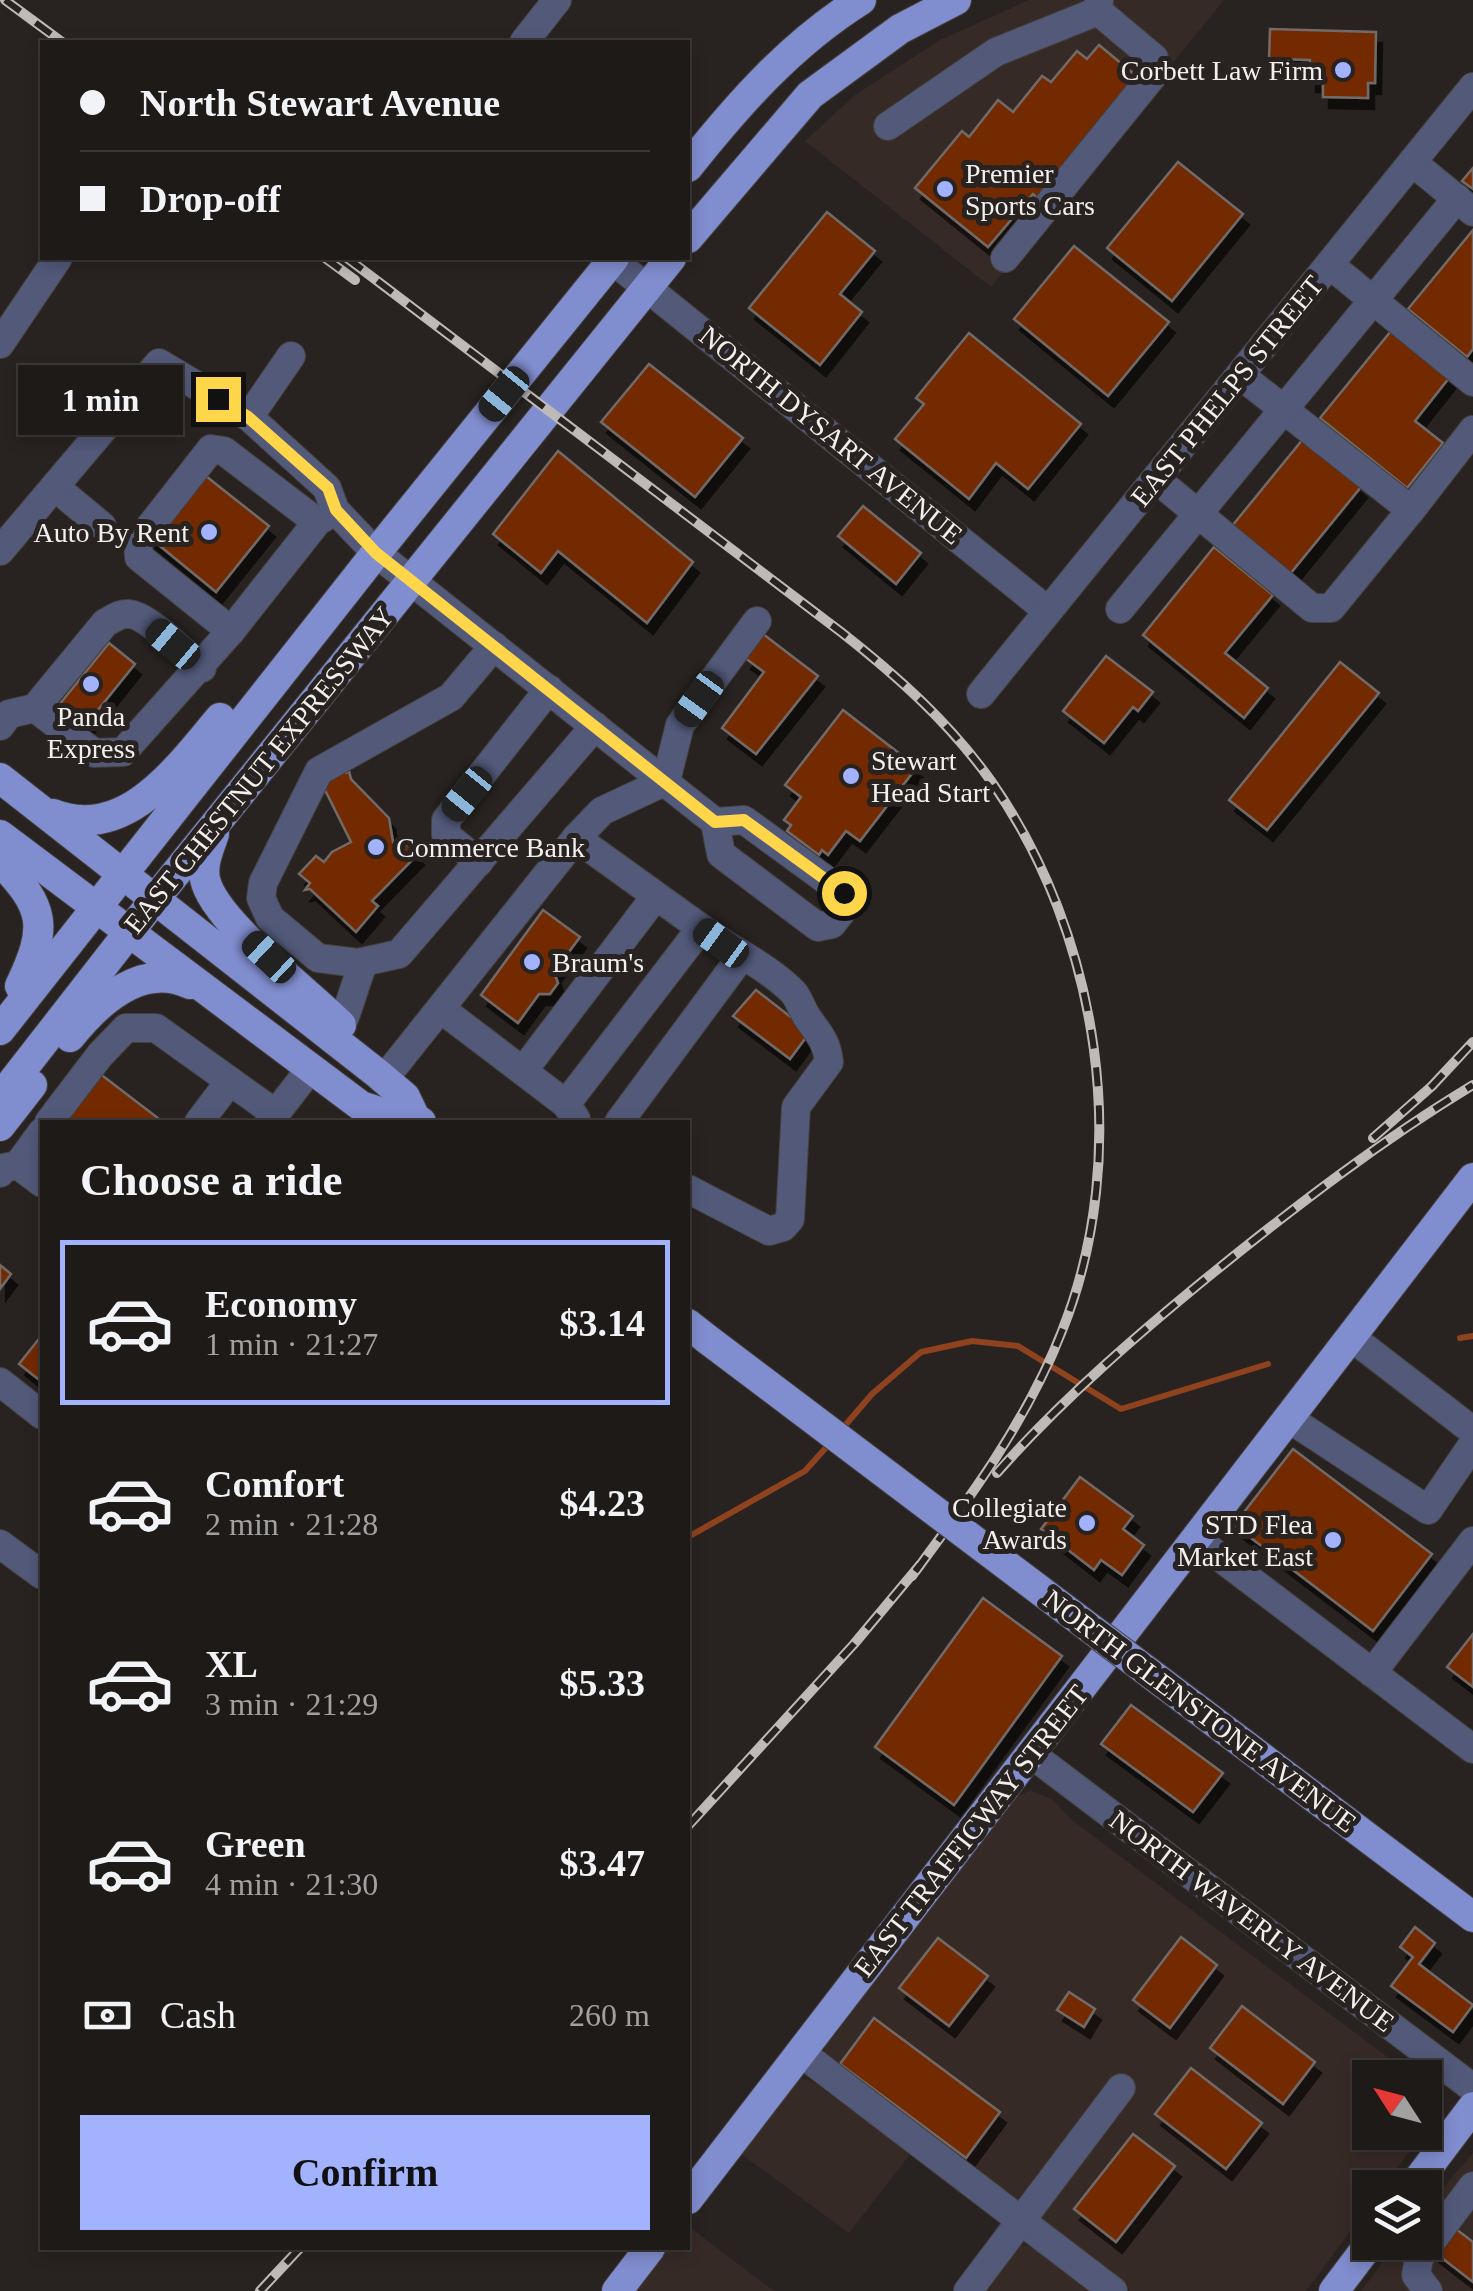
<!DOCTYPE html>
<html lang="en">
<head>
<meta charset="utf-8">
<style>
	:root { --surface:#1e1a18; --page:#262321; --text:#f1f3f6; --muted:#a1a1a2; --line:#3c3837; --accent:#a2b2fd }
	body { margin:0; font-family:Georgia,serif; background:var(--page); color:var(--text); height:100vh; display:flex; flex-direction:column; font-size:38px; white-space:nowrap }
	* { box-sizing:border-box; margin:0 }
	p { font-size:32px; color:var(--muted) }
	.icon { flex:none; width:55px; height:55px; fill:none; stroke:currentColor; stroke-width:2; stroke-linecap:round; stroke-linejoin:round }
	.map { position:relative; flex:1; overflow:hidden }
	.sheet { position:absolute; left:40px; top:1120px; width:650px; height:1130px; display:flex; flex-direction:column; background:var(--surface); border-radius:0px; box-shadow:0 5px 15px #0003,0 0 0 2px var(--line) }
	.sheet>* { flex:none }
	.banner { position:absolute; left:40px; top:40px; width:650px; height:220px; border-radius:0px; box-shadow:0 5px 15px #0003,0 0 0 2px var(--line); display:grid; align-content:center; height:220px; padding:0 40px; background:var(--surface) }
	.needle { width:65px; rotate:306deg }
	.buttons { position:absolute; left:1352px; top:2060px; display:grid; gap:20px }
	.buttons a { display:grid; place-items:center; width:90px; height:90px; border-radius:0px; background:var(--surface); box-shadow:0 5px 15px #0003,0 0 0 2px var(--line); font-size:50px }
	.end { position:absolute; width:45px; height:45px; margin:-22px; border:12px solid #ffd54a; background:#111; box-shadow:0 0 0 5px #111 }
	.from { border-radius:50% }
	.bubble { position:absolute; height:70px; border-radius:0px; background:var(--surface); box-shadow:0 5px 15px #0003,0 0 0 2px var(--line); font-size:32px; font-weight:800; line-height:70px; text-align:center }
	.car { position:absolute; width:30px; height:60px; margin:-30px -15px; border-radius:12px; box-shadow:0 0 8px 2px #0007; background:linear-gradient(#222 24%,#8ab4d8 0 40%,#222 0 76%,#8ab4d8 0 86%,#222 0) }
	.banner b { display:flex; align-items:center; gap:35px; height:95px; font-size:38px }
	.banner b+b { border-top:2px solid var(--line) }
	.banner i { width:25px; height:25px; background:var(--text) }
	ul { padding:0; list-style:none }
	li { display:flex; align-items:center; gap:30px; height:165px; margin:0 20px 15px; padding:0 20px; border:5px solid transparent; border-radius:0px }
	li div { flex:1 }
	li b { display:block; font-size:38px }
	li em { font-style:normal; font-weight:800 }
	li.on { border-color:var(--accent) }
	li>.icon { width:90px; height:90px; stroke-width:1.5 }
	h2 { padding:0 40px; font-size:45px; line-height:120px }
	.pay { display:flex; align-items:center; gap:25px; height:110px; padding:0 40px; font-size:38px }
	.pay p { margin-inline-start:auto }
	.primary-button { display:flex; gap:20px; margin-top:auto; padding:20px 40px }
	.primary-button a { flex:1; height:115px; border-radius:0px; background:var(--accent); color:#111; font-size:40px; font-weight:800; line-height:115px; text-align:center }
	.map>svg:first-child { display:block }
	.built { fill:#362a26 }
	.lines { fill:none; stroke-linecap:round; stroke-linejoin:round }
	.stream { stroke:#8f421e; stroke-width:6 }
	.building { fill:#732900; stroke:#716b68; stroke-width:2.5; filter:url(#shadow) }
	.minor-casing { stroke:#44403d; stroke-width:30 }
	.major-casing { stroke:#44403d; stroke-width:32 }
	.minor { stroke:#525979; stroke-width:28 }
	.major { stroke:#808dce; stroke-width:30 }
	.rail-casing { stroke:#bdbab8; stroke-width:10 }
	.rail { stroke:#282320; stroke-width:6; stroke-dasharray:19; stroke-linecap:butt }
	.major-bridge-casing { stroke:#44403d; stroke-width:32; stroke-linecap:butt }
	.major-bridge { stroke:#808dce; stroke-width:30 }
	.route { stroke:#ffd54a; stroke-width:12 }
	.poi-dot { fill:#a2b2fd; stroke:#282320; stroke-width:4 }
	.labels { text-anchor:middle; dominant-baseline:central; stroke-width:10; stroke-linejoin:round; paint-order:stroke }
	.poi-label { font-size:28px; fill:#f2efed; stroke:#282320; text-anchor:end }
	.street-label { font-size:28px; fill:#f2efed; stroke:#282320 }
</style>
</head>
<body>
<div class="map">
<svg width="1473" height="2291" viewBox="0 0 1473 2291">
	<defs>
		<filter id="shadow"><feDropShadow dx="6" dy="11" stdDeviation="0" flood-color="#0009"/></filter>
	</defs>
	<rect width="100%" height="100%" fill="#282320"/>
	<g class="built">
		<polygon points="1029,0 1224,0 991,287 805,141 855,95 940,40"/>
		<polygon points="1030,1790 1053,1800 1072,1820 1414,2077 1370,2078 1370,2132 1423,2133 1383,2187 1370,2188 1370,2205 1306,2291 1130,2291 826,2060 823,2052 825,2044 1011,1801"/>
		<polygon points="803,2079 810,2080 911,2153 849,2233 741,2154 795,2083"/>
		<polygon points="1425,2086 1441,2102 1425,2130"/>
		<polygon points="1473,2153 1473,2291 1361,2291 1398,2243 1425,2242 1425,2209"/>
		<polygon points="688,2226 774,2291 635,2291 668,2248 688,2248"/>
		<polygon points="1026,2245 1034,2249 1089,2291 985,2291 1018,2246"/>
	</g>
	<g class="lines">
		<g class="stream">
			<polyline points="1460,1338 1473,1336"/>
			<polyline points="842,1429 872,1394 921,1352 972,1341 1018,1346 1121,1409 1268,1364"/>
			<polyline points="688,1537 805,1471 831,1442"/>
		</g>
	</g>
	<g class="building">
		<polygon points="1270,29 1376,32 1375,83 1368,83 1368,98 1323,97 1323,81 1310,81 1310,60 1269,59"/>
		<polygon points="1099,45 1140,79 1040,200 1033,194 988,247 915,188 962,131 969,137 998,100 1013,112 1042,76 1051,82 1077,51 1087,59"/>
		<polygon points="1178,162 1243,214 1172,301 1107,248"/>
		<polygon points="1473,168 1473,189 1462,181"/>
		<polygon points="827,212 875,251 840,294 862,312 820,365 749,308"/>
		<polygon points="1473,230 1473,349 1467,357 1408,309"/>
		<polygon points="1074,246 1169,322 1108,396 1014,319"/>
		<polygon points="1391,331 1449,378 1415,421 1443,443 1407,488 1320,418"/>
		<polygon points="969,333 1081,424 1028,489 996,463 969,499 895,439 924,404 916,398"/>
		<polygon points="649,364 743,438 695,497 601,422"/>
		<polygon points="1303,439 1361,487 1290,574 1232,526"/>
		<polygon points="558,451 693,562 647,623 558,551 541,573 493,534"/>
		<polygon points="202,473 269,526 216,592 149,537"/>
		<polygon points="863,506 921,553 896,584 838,536"/>
		<polygon points="1214,547 1273,595 1225,653 1268,688 1244,718 1143,635"/>
		<polygon points="763,634 818,676 756,754 722,728 764,672 745,658"/>
		<polygon points="109,643 135,664 85,726 59,705"/>
		<polygon points="1106,656 1153,692 1138,711 1133,707 1104,743 1063,711"/>
		<polygon points="1340,662 1379,693 1267,830 1229,800"/>
		<polygon points="843,710 917,767 860,841 846,831 828,855 822,850 819,855 787,831 791,825 784,820 801,797 785,785"/>
		<polygon points="339,767 346,773 349,771 351,779 389,818 393,842 401,839 418,854 372,901 378,906 356,932 310,889 305,890 310,883 299,874 316,856 324,862 332,852 351,842 322,784"/>
		<polygon points="543,910 580,937 554,972 558,983 550,994 539,994 518,1023 481,995"/>
		<polygon points="756,990 810,1032 790,1059 733,1016"/>
		<polygon points="99,1073 163,1122 61,1122"/>
		<polygon points="0,1265 11,1274 0,1289"/>
		<polygon points="42,1335 42,1382 19,1364"/>
		<polygon points="1293,1449 1432,1554 1373,1631 1234,1525"/>
		<polygon points="1080,1477 1133,1516 1123,1529 1144,1545 1122,1575 1101,1560 1094,1570 1041,1529"/>
		<polygon points="983,1598 1062,1656 954,1805 875,1747"/>
		<polygon points="1473,1634 1473,1687 1447,1667"/>
		<polygon points="1131,1705 1223,1773 1193,1812 1101,1744"/>
		<polygon points="1415,1927 1435,1943 1419,1964 1473,2005 1453,2032 1391,1986 1413,1957 1400,1947"/>
		<polygon points="1181,1937 1217,1965 1170,2028 1133,2000"/>
		<polygon points="938,1938 988,1976 949,2026 899,1988"/>
		<polygon points="1069,1992 1095,2009 1084,2027 1057,2010"/>
		<polygon points="1242,2006 1315,2062 1283,2104 1210,2048"/>
		<polygon points="874,2018 1000,2112 966,2158 840,2064"/>
		<polygon points="1191,2068 1262,2123 1226,2169 1155,2114"/>
		<polygon points="1133,2134 1175,2166 1116,2242 1074,2209"/>
		<polygon points="1452,2226 1473,2242 1473,2282 1433,2251"/>
	</g>
	<g class="lines">
		<g class="minor-casing">
			<g id="minor">
				<polyline points="524,42 557,0"/>
				<polyline points="888,126 996,52 1098,11"/>
				<polyline points="1412,162 1473,212"/>
				<polyline points="610,258 1048,611"/>
				<polyline points="1005,258 1155,73 1154,58 1098,11 1099,0"/>
				<polyline points="1330,265 1473,382"/>
				<polyline points="0,344 58,258"/>
				<polyline points="1240,375 1411,510 1473,430"/>
				<polyline points="249,417 291,356"/>
				<polyline points="1156,479 1312,608 1331,608 1411,510"/>
				<polyline points="55,487 102,526"/>
				<polyline points="317,522 224,451 211,449 138,542 139,557 231,631 317,522 335,510"/>
				<polyline points="0,551 159,363 249,417 327,488 335,510 376,553 715,822 721,854 818,927 832,924 846,906 844,893 744,820 715,822"/>
				<polyline points="1120,609 1457,198"/>
				<polyline points="494,646 451,697 319,771 263,883 261,898 270,918 318,958 358,963 399,954 595,726"/>
				<polyline points="981,694 1473,87"/>
				<path d="M35,708L105,623C113,619 120,613 128,614C147,614 186,655 202,668"/>
				<polyline points="0,726 9,714 35,708 94,753 123,752 231,631"/>
				<polyline points="666,781 680,725 757,621"/>
				<polyline points="479,862 446,835 446,820 549,689"/>
				<polyline points="441,1009 566,1104"/>
				<path d="M333,1040C348,1018 353,987 364,962"/>
				<polyline points="523,1071 655,897"/>
				<polyline points="384,1079 576,838"/>
				<polyline points="49,1122 100,1055 126,1028 156,1028 276,1114"/>
				<polyline points="199,1122 230,1081"/>
				<polyline points="269,1122 311,1068"/>
				<polyline points="573,1122 576,1119 566,1104 701,928 576,838 602,811 666,781"/>
				<polyline points="619,1122 741,957"/>
				<polyline points="18,1165 42,1132"/>
				<polyline points="0,1173 3,1168 18,1165 42,1183"/>
				<path d="M688,1189L769,1231L783,1227L790,1219L796,1107L829,1062C827,1043 820,1035 809,1020C802,1011 800,1000 793,992C767,966 731,950 701,928"/>
				<polyline points="1351,1337 1473,1431"/>
				<polyline points="0,1382 42,1415"/>
				<polyline points="1288,1418 1428,1510 1473,1444"/>
				<polyline points="1196,1539 1473,1749"/>
				<polyline points="0,1544 42,1575"/>
				<polyline points="1372,1673 1473,1541"/>
				<polyline points="1031,1754 1473,2088"/>
				<polyline points="800,2052 1113,2291"/>
				<polyline points="968,2291 1121,2088"/>
				<polyline points="1428,2291 1416,2275 1419,2258 1473,2186"/>
			</g>
		</g>
		<g class="major-casing">
			<g id="major">
				<path d="M688,167C739,103 791,44 861,0"/>
				<polyline points="688,238 810,95 900,29 956,0"/>
				<polyline points="0,778 378,1074 405,1097 415,1118 421,1122"/>
				<path d="M53,814C126,843 179,766 220,718"/>
				<path d="M214,834C209,849 202,863 205,879C213,920 309,993 341,1025"/>
				<polyline points="0,835 361,1106 389,1115 415,1118"/>
				<path d="M0,861C46,908 48,927 20,986"/>
				<polyline points="0,1030 376,553 614,258"/>
				<path d="M70,1037C98,1002 142,961 190,984"/>
				<polyline points="0,1098 155,899 671,258"/>
				<polyline points="0,1126 32,1085"/>
				<polyline points="688,1324 707,1339"/>
				<polyline points="1400,1862 1473,1917"/>
				<polyline points="1412,2188 1473,2107"/>
				<polyline points="688,2199 1473,1178"/>
				<polyline points="617,2291 650,2248"/>
				<polyline points="1334,2291 1371,2242"/>
			</g>
		</g>
		<use href="#minor" class="minor"/>
		<use href="#major" class="major"/>
		<g class="rail-casing">
			<g id="rail">
				<polyline points="5,0 62,42"/>
				<polyline points="325,258 355,280"/>
				<path d="M347,258L841,632C897,676 949,722 991,781C1099,935 1133,1154 1062,1331C1027,1421 969,1499 912,1576"/>
				<polyline points="1373,1138 1432,1086 1473,1042"/>
				<path d="M997,1473C1062,1399 1138,1334 1214,1272C1297,1205 1382,1140 1473,1085"/>
				<polyline points="688,1826 854,1644 920,1565"/>
				<polyline points="260,2291 300,2248"/>
			</g>
		</g>
		<use href="#rail" class="rail"/>
		<g class="major-bridge-casing">
			<polyline id="major-bridge" points="707,1339 1400,1862"/>
		</g>
		<use href="#major-bridge" class="major-bridge"/>
	</g>
	<g class="lines">
		<polyline class="route" points="218,399 248,417 328,488 336,510 376,553 715,822 744,820 844,893"/>
	</g>
	<g class="poi-dot">
		<circle cx="1343" cy="70" r="10"/>
		<circle cx="945" cy="189" r="10"/>
		<circle cx="209" cy="532" r="10"/>
		<circle cx="91" cy="684" r="10"/>
		<circle cx="851" cy="776" r="10"/>
		<circle cx="376" cy="847" r="10"/>
		<circle cx="532" cy="962" r="10"/>
		<circle cx="1087" cy="1523" r="10"/>
		<circle cx="1333" cy="1540" r="10"/>
	</g>
	<g class="labels">
		<g class="poi-label">
			<text x="1323" y="70">Corbett Law Firm</text>
			<text x="965" y="173" text-anchor="start">Premier<tspan x="965" dy="32">Sports Cars</tspan></text>
			<text x="189" y="532">Auto By Rent</text>
			<text x="91" y="716" text-anchor="middle">Panda<tspan x="91" dy="32">Express</tspan></text>
			<text x="871" y="760" text-anchor="start">Stewart<tspan x="871" dy="32">Head Start</tspan></text>
			<text x="396" y="847" text-anchor="start">Commerce Bank</text>
			<text x="552" y="962" text-anchor="start">Braum's</text>
			<text x="1067" y="1507">Collegiate<tspan x="1067" dy="32">Awards</tspan></text>
			<text x="1313" y="1524">STD Flea<tspan x="1313" dy="32">Market East</tspan></text>
		</g>
		<g class="street-label">
			<text transform="translate(1227 391) rotate(-51)">EAST PHELPS STREET</text>
			<text transform="translate(831 435) rotate(39)">NORTH DYSART AVENUE</text>
			<text transform="translate(259 770) rotate(-51)">EAST CHESTNUT EXPRESSWAY</text>
			<text transform="translate(1200 1711) rotate(37)">NORTH GLENSTONE AVENUE</text>
			<text transform="translate(971 1831) rotate(-52)">EAST TRAFFICWAY STREET</text>
			<text transform="translate(1252 1921) rotate(37)">NORTH WAVERLY AVENUE</text>
		</g>
	</g>
</svg>
<div class="buttons">
<a><svg class="needle" viewBox="-14 -14 28 28"><path d="M0-13l5 13h-10z" fill="#e53935"/><path d="M0 13l5-13h-10z" fill="#a1a1a2"/></svg></a>
<a><svg class="icon" aria-label="layers" viewBox="0 0 24 24"><path d="M12 4l9 5-9 5-9-5zM3 14l9 5 9-5"/></svg></a>
</div>
<i class="end from" style="left:844px;top:893px"></i>
<i class="end" style="left:218px;top:399px"></i>
<div class="bubble" style="left:18px;top:365px;width:165px">1 min</div>
<i class="car" style="left:504px;top:394px;rotate:219deg"></i>
<i class="car" style="left:173px;top:644px;rotate:310deg"></i>
<i class="car" style="left:699px;top:699px;rotate:216deg"></i>
<i class="car" style="left:467px;top:794px;rotate:219deg"></i>
<i class="car" style="left:721px;top:943px;rotate:306deg"></i>
<i class="car" style="left:269px;top:957px;rotate:313deg"></i>
<div class="banner">
<b><i class="from"></i>North Stewart Avenue</b>
<b><i></i>Drop-off</b>
</div>
<section class="sheet">
<h2>Choose a ride</h2>
<ul>
<li class="on"><svg class="icon" aria-label="car" viewBox="0 0 24 24"><path d="M5 17H2v-5l4-1 3-4h7l3 4 3 1v5h-3M9 17h6M6 11h13"/><circle cx="7" cy="17" r="2"/><circle cx="17" cy="17" r="2"/></svg><div><b>Economy</b><p>1 min · 21:27</p></div><em>$3.14</em></li>
<li><svg class="icon" aria-label="car" viewBox="0 0 24 24"><path d="M5 17H2v-5l4-1 3-4h7l3 4 3 1v5h-3M9 17h6M6 11h13"/><circle cx="7" cy="17" r="2"/><circle cx="17" cy="17" r="2"/></svg><div><b>Comfort</b><p>2 min · 21:28</p></div><em>$4.23</em></li>
<li><svg class="icon" aria-label="car" viewBox="0 0 24 24"><path d="M5 17H2v-5l4-1 3-4h7l3 4 3 1v5h-3M9 17h6M6 11h13"/><circle cx="7" cy="17" r="2"/><circle cx="17" cy="17" r="2"/></svg><div><b>XL</b><p>3 min · 21:29</p></div><em>$5.33</em></li>
<li><svg class="icon" aria-label="car" viewBox="0 0 24 24"><path d="M5 17H2v-5l4-1 3-4h7l3 4 3 1v5h-3M9 17h6M6 11h13"/><circle cx="7" cy="17" r="2"/><circle cx="17" cy="17" r="2"/></svg><div><b>Green</b><p>4 min · 21:30</p></div><em>$3.47</em></li>
</ul>
<div class="pay"><svg class="icon" aria-label="cash" viewBox="0 0 24 24"><path d="M3 7h18v10H3z"/><circle cx="12" cy="12" r="2"/></svg>Cash<p>260 m</p></div>
<div class="primary-button"><a>Confirm</a></div>
</section>
</div>
</body>
</html>
